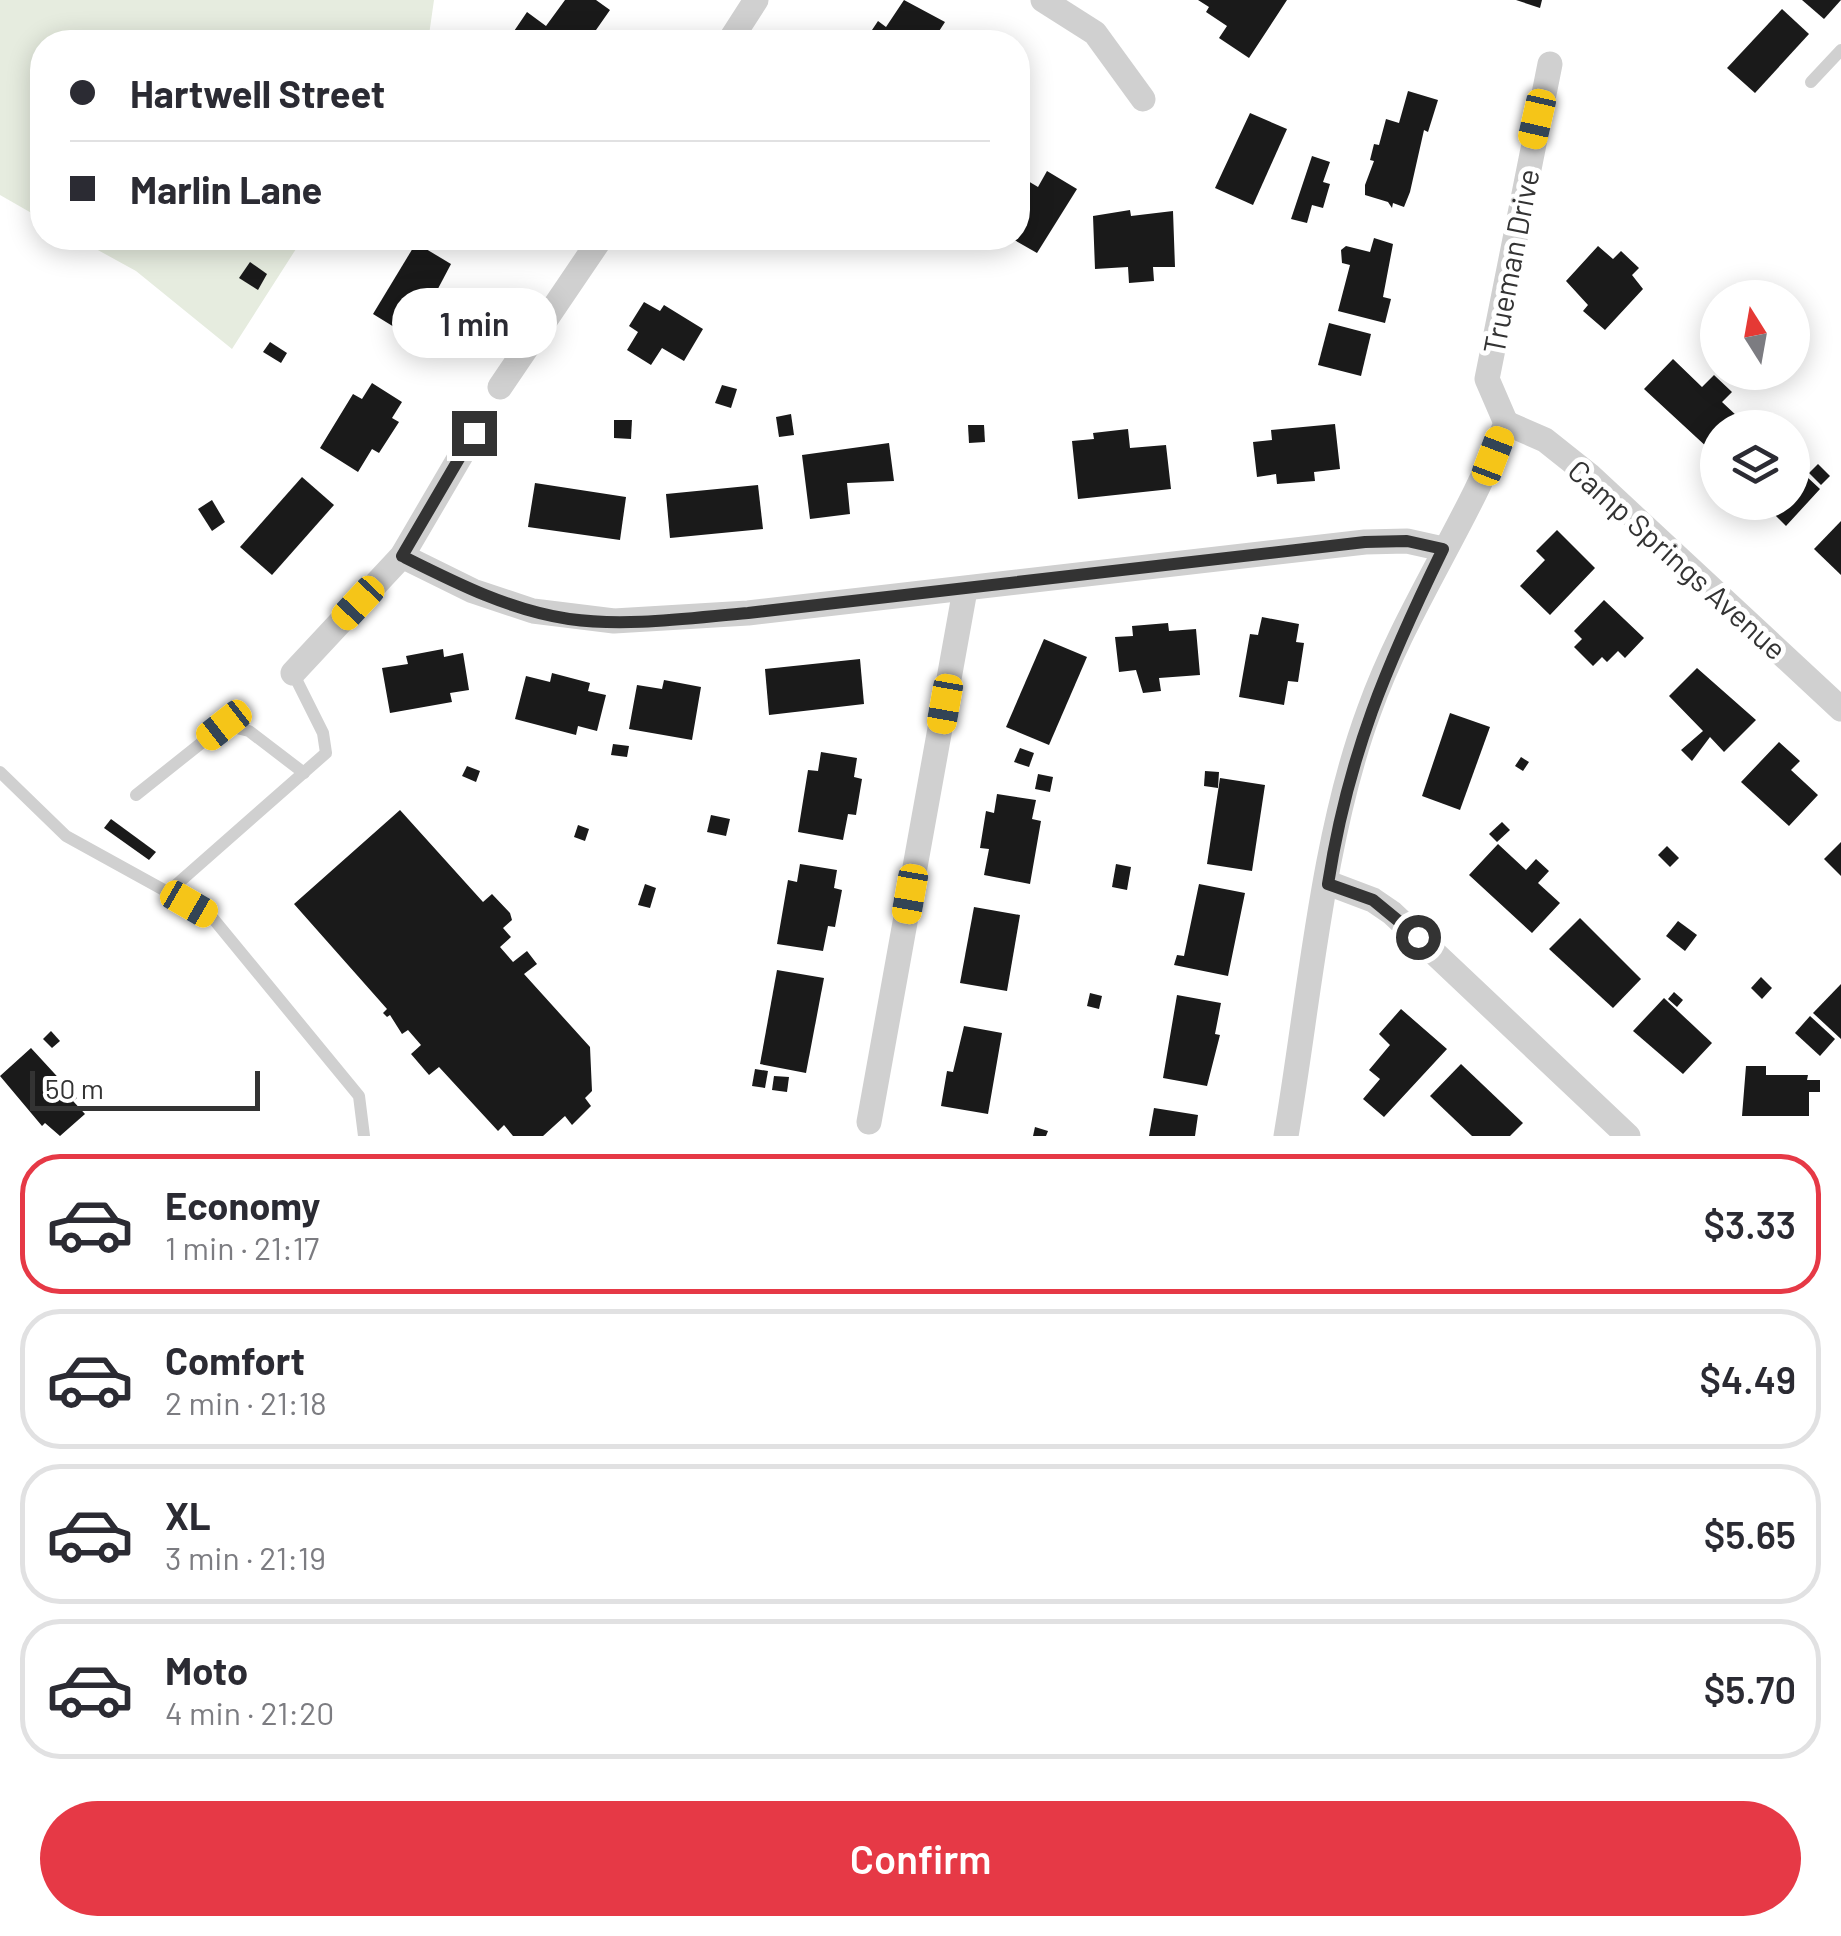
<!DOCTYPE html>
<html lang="en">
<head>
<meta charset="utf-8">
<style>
	:root { --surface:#fff; --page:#f7f7f7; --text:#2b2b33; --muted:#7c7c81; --line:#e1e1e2; --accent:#e63946 }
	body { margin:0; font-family:Barlow,sans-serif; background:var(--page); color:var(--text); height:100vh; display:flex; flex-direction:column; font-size:38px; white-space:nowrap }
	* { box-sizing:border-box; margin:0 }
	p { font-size:32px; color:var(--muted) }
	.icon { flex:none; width:55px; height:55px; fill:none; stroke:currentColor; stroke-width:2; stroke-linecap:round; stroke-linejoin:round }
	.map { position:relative; height:1136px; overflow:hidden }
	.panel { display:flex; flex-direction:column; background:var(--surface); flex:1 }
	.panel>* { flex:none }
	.hud { position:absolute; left:30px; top:30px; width:1000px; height:220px; border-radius:40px; box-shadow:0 5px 25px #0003; display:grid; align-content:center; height:220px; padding:0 40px; background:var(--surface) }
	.needle { width:65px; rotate:349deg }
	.fabs { position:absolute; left:1700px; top:280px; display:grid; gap:20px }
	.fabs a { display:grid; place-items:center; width:110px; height:110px; border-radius:50%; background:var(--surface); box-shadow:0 5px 25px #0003; font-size:50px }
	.scale { position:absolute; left:30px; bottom:25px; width:230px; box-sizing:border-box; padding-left:10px; border:5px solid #333; border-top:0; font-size:28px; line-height:35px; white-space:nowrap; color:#333; -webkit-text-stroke:8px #fff; paint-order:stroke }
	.end { position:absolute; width:45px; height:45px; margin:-22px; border:12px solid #333; background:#fff; box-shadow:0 0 0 5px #fff }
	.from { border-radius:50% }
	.bubble { position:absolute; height:70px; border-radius:35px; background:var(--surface); box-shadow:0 5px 25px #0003; font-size:32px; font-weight:600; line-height:70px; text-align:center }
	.car { position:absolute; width:30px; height:60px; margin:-30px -15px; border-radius:12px; box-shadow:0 0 8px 2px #0007; background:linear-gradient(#f5c518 24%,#345 0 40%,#f5c518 0 76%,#345 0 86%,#f5c518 0) }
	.hud b { display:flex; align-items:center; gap:35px; height:95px; font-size:38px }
	.hud b+b { border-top:2px solid var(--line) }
	.hud i { width:25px; height:25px; background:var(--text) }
	ul { padding:18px 0 0; list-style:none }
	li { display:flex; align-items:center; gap:30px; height:140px; margin:0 20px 15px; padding:0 20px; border:5px solid var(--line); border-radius:40px }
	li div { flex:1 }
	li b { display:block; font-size:38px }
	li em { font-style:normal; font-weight:600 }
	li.current { border-color:var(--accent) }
	li>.icon { width:90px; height:90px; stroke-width:1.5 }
	.primary-button { display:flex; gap:20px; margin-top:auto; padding:20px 40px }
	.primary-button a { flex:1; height:115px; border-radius:60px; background:var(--accent); color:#fff; font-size:40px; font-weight:600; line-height:115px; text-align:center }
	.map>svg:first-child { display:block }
	.green { fill:#e6ecdf }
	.building { fill:#1a1a1a }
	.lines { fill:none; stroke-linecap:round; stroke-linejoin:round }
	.service { stroke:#d0d0d0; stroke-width:12 }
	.minor { stroke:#d0d0d0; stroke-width:25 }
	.route { stroke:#333; stroke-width:12 }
	.labels { text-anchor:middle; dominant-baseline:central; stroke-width:10; stroke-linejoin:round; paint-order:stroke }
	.street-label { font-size:30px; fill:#333; stroke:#fff }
</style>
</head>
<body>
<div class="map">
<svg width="1841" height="1136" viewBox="0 0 1841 1136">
	<rect width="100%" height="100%" fill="#fff"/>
	<g class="green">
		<polygon points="0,0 434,0 428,42 42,42 42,219 0,195"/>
		<polygon points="76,238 303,238 232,349 136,271"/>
	</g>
	<g class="building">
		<polygon points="565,0 596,0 610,10 589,40 593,42 508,40 527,12 546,26"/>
		<polygon points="904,0 945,22 932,42 864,42 878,21 886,27"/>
		<polygon points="1198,0 1287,0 1249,58 1219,38 1227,26 1206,12 1209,7"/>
		<polygon points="1516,0 1542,0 1540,8"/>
		<polygon points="1802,0 1841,0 1824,19"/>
		<polygon points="1782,9 1809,34 1755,93 1727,68"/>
		<polygon points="1408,91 1438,100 1428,132 1424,130 1410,192 1404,207 1393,203 1392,208 1388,202 1365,195 1365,185 1374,161 1370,160 1374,144 1379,145 1386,119 1399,123"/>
		<polygon points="1250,113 1287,129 1253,205 1215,188"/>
		<polygon points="1312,156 1330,162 1323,182 1330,184 1323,208 1312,205 1307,223 1291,219"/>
		<polygon points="1047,171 1077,189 1037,253 1011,238 1018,238 1018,175 1038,187"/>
		<polygon points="1130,210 1131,216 1173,211 1175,267 1153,267 1154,281 1129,283 1128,267 1095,269 1093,216"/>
		<polygon points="1374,238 1393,244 1383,297 1391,299 1385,323 1338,311 1350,265 1342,263 1341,250 1346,246 1370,252"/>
		<polygon points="416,243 451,264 412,338 373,314"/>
		<polygon points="1598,246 1613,259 1621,251 1639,268 1632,275 1643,289 1605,330 1583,311 1588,305 1566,281"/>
		<polygon points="250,262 267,274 258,290 239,278"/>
		<polygon points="644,302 660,311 664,305 703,329 684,361 662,348 651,365 627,350 638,332 629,326"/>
		<polygon points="1329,323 1371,334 1361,376 1318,365"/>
		<polygon points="270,342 287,353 281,363 263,352"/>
		<polygon points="1673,359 1702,387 1714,375 1732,392 1722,402 1738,417 1729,428 1718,428 1718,440 1709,449 1644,389"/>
		<polygon points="372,383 402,402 392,418 399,422 379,453 372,449 358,472 320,448 353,394 362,399"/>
		<polygon points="722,385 737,389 731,408 715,403"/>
		<polygon points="791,414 794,435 779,437 776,417"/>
		<polygon points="614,420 632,420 631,439 614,438"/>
		<polygon points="1335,424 1340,469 1314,472 1315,481 1277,484 1276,474 1257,477 1253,442 1272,440 1271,430"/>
		<polygon points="968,425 984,425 985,442 969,443"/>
		<polygon points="1128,429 1130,448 1166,445 1171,489 1078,499 1072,441 1094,439 1093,433"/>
		<polygon points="889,443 894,481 847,483 850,514 810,519 802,455"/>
		<polygon points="1792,463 1820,489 1786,526 1762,502 1792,502"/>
		<polygon points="1818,464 1830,476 1821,485 1809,473"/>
		<polygon points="302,477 334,505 272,575 240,547"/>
		<polygon points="535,483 626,497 620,540 528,527"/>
		<polygon points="758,485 763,529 670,538 666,494"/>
		<polygon points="212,500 225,522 212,531 198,509"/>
		<polygon points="1841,521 1841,575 1814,549"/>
		<polygon points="1557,530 1595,568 1550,615 1520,586 1545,560 1536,551"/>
		<polygon points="1604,600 1644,638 1625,658 1618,651 1607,662 1602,657 1593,666 1574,647 1582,639 1574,631"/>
		<polygon points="1262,617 1299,624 1296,642 1304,643 1298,682 1288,681 1284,705 1239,697 1250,634 1258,635"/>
		<polygon points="1168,623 1169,631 1196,629 1200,675 1159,678 1161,691 1143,693 1136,670 1119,672 1115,637 1133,636 1132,626"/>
		<polygon points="1044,639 1087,657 1049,745 1006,727"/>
		<polygon points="443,649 444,657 463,653 469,690 450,693 452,702 390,713 382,668 408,664 406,656"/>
		<polygon points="860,659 864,704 769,715 765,669"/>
		<polygon points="1697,668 1756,720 1724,752 1710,737 1692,761 1681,750 1703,731 1669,696"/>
		<polygon points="552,673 590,683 588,691 606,695 597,731 578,726 576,735 515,719 526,676 550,682"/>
		<polygon points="664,680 701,687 692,740 629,729 637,685 662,689"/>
		<polygon points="1450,713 1490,727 1460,810 1422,796"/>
		<polygon points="1779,742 1800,761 1791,770 1818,795 1789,826 1741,782"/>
		<polygon points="613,744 629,746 627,757 611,755"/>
		<polygon points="1020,748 1034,753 1029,767 1014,762"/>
		<polygon points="821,752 857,758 854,777 862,779 856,815 848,814 843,840 798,832 808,770 818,771"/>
		<polygon points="1521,757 1529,762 1523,771 1515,766"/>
		<polygon points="467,766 480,771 476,782 462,776"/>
		<polygon points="1205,771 1219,772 1218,788 1204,786"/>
		<polygon points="1038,774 1053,777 1050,792 1035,789"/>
		<polygon points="1220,778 1265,785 1252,871 1207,864"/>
		<polygon points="997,794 1036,800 1032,819 1041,821 1030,884 984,875 989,849 980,848 986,811 994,813"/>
		<polygon points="400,810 483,902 492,894 510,913 512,920 503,928 511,937 500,947 513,962 527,951 537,964 524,974 590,1047 592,1091 585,1098 591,1106 572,1125 565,1116 543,1136 513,1136 504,1125 498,1131 439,1067 429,1075 411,1054 421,1045 408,1030 402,1034 390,1015 387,1017 383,1013 387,1009 294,904"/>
		<polygon points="711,815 730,819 726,836 707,832"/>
		<polygon points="111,819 156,852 149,860 104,828"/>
		<polygon points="1502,822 1510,830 1497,842 1489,834"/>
		<polygon points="578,825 589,829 585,841 574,837"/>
		<polygon points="1841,842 1841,876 1824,859"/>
		<polygon points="1498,844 1526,870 1536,859 1549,871 1538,883 1560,903 1532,933 1469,875"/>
		<polygon points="1667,846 1679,858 1670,867 1658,855"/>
		<polygon points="800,864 837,870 834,888 842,890 835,927 828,926 823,951 777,944 788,880 797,882"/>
		<polygon points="1116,864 1131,867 1127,890 1112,887"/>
		<polygon points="645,884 656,888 650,908 638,905"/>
		<polygon points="1199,884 1245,893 1228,976 1174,965 1177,955 1184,956"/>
		<polygon points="974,907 1020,915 1007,991 960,983"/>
		<polygon points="1580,918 1641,979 1613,1008 1549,949"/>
		<polygon points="1678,921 1697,935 1685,951 1666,936"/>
		<polygon points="777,970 824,978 806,1073 760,1064"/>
		<polygon points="1761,977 1772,988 1762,999 1751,988"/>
		<polygon points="1841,984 1841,1039 1813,1013"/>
		<polygon points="1674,992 1683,1000 1677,1007 1668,999"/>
		<polygon points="1090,993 1102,996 1099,1009 1087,1006"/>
		<polygon points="1177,995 1221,1003 1215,1034 1220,1035 1207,1086 1163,1078"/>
		<polygon points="1664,998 1712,1043 1683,1074 1633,1031"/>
		<polygon points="1401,1009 1447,1049 1384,1117 1363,1099 1380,1079 1369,1070 1390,1045 1379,1034"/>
		<polygon points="1810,1016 1835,1039 1820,1056 1795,1033"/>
		<polygon points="964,1026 1002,1033 988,1114 941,1106 947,1071 953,1072"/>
		<polygon points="51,1031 60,1041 52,1048 43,1039"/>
		<polygon points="31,1048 77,1098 73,1101 85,1114 60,1136 45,1123 42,1126 0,1076"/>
		<polygon points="1461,1064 1523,1123 1510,1136 1472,1136 1430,1096"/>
		<polygon points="1746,1066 1766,1066 1766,1075 1808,1075 1807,1080 1820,1080 1820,1092 1809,1092 1809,1116 1742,1116"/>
		<polygon points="755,1069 768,1071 765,1088 752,1086"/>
		<polygon points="774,1076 789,1077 787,1092 772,1090"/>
		<polygon points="1154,1108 1198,1115 1195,1136 1149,1136"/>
		<polygon points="1035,1127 1048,1131 1046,1136 1033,1136"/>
	</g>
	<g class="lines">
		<g class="service">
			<polyline points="1811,82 1841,50"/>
			<polyline points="0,772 66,836 211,916 359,1096 364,1136"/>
			<polyline points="136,795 224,725 249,731 304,773"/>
			<polyline points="168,892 326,753 323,733 293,673"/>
		</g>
		<g class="minor">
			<polyline points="1043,0 1095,33 1143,99"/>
			<polyline points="729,42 756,0"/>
			<polyline points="500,387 601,238"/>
			<polyline points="1506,423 1545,440 1589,475 1841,709"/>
			<polyline points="402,556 473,591 533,611 614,621 748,613 1365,542 1407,541 1443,549"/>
			<polyline points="293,673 402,556 474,433"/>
			<polyline points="1328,883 1373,900 1392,913 1628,1136"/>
			<polyline points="869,1122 965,590"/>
			<path d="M1286,1136C1309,1001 1322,838 1369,711C1405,610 1468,522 1506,423L1487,379L1550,64"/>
		</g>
	</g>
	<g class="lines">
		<path class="route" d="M474,433L402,556C456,583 509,610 569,619C627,627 689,618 748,613L1365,542L1407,541L1443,549C1387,664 1348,755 1328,884L1373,900L1418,937"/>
	</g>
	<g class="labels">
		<g class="street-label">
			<text transform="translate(1510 261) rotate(-79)">Trueman Drive</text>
			<text transform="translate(1678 559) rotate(42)">Camp Springs Avenue</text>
		</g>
	</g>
</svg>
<div class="fabs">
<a><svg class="needle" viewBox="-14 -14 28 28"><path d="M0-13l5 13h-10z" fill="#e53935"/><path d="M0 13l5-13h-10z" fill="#7c7c81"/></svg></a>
<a><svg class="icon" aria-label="layers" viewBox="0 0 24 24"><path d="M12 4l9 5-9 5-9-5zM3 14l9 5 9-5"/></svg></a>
</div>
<div class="scale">50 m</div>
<i class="end from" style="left:1418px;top:937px"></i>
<i class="end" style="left:474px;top:433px"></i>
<div class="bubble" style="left:392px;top:288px;width:165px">1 min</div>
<i class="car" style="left:1537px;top:119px;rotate:193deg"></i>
<i class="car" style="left:1493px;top:456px;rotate:21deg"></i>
<i class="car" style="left:358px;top:603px;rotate:223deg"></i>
<i class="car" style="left:945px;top:704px;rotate:190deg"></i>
<i class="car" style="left:224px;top:725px;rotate:232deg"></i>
<i class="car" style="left:910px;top:894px;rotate:190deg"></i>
<i class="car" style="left:189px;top:904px;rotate:120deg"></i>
<div class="hud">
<b><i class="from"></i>Hartwell Street</b>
<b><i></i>Marlin Lane</b>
</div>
</div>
<section class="panel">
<ul>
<li class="current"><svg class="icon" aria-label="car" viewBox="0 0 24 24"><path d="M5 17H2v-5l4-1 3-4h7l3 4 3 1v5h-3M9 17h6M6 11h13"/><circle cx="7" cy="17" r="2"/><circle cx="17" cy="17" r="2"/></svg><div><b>Economy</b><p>1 min · 21:17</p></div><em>$3.33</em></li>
<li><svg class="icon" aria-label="car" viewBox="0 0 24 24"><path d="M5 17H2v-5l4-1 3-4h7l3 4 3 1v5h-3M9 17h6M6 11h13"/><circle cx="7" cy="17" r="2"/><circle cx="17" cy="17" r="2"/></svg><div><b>Comfort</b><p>2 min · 21:18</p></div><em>$4.49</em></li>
<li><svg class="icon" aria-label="car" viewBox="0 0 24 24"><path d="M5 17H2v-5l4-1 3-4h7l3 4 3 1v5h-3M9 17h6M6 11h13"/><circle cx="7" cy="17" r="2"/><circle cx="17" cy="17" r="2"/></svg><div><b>XL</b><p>3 min · 21:19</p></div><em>$5.65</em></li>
<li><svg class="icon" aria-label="car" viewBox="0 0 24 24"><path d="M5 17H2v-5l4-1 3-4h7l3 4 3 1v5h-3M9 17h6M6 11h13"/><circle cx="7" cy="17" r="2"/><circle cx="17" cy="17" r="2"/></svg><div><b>Moto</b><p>4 min · 21:20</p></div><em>$5.70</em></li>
</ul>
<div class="primary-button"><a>Confirm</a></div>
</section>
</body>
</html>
